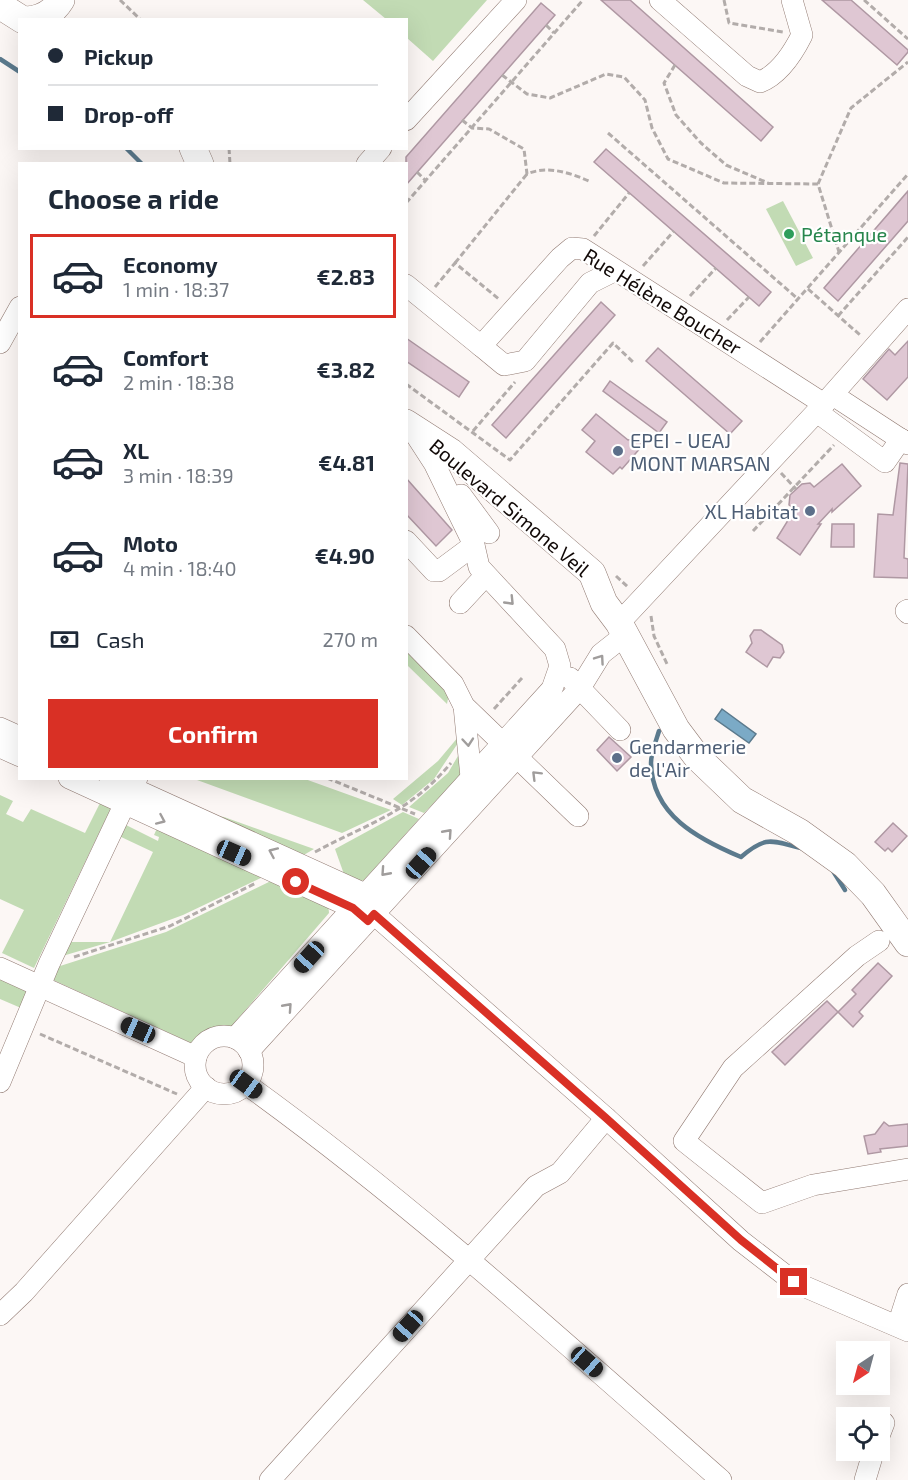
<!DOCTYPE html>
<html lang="en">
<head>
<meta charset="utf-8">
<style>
	:root { --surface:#fff; --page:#f2f2f3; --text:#1f2937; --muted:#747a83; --line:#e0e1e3; --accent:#d93025 }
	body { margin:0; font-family:"Exo 2",sans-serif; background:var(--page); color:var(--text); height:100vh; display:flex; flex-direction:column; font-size:22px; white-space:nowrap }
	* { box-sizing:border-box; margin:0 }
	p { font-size:20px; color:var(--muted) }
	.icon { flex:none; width:33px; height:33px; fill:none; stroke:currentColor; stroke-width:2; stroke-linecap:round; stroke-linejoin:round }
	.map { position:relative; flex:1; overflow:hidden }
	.drawer { position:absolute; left:18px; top:162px; width:390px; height:618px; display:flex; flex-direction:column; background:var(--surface); border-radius:0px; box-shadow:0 6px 24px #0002 }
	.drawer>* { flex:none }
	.top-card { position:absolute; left:18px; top:18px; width:390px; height:132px; border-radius:0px; box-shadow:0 6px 24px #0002; display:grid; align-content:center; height:132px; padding:0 30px; background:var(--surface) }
	.needle { width:39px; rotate:216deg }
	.buttons { position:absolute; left:836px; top:1341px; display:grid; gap:12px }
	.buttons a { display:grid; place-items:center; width:54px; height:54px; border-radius:0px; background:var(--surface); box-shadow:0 6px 24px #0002; font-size:30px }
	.end { position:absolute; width:27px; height:27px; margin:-14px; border:8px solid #d93025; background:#fff; box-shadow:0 0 0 3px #fff }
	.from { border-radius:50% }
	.car { position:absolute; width:18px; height:36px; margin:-18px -9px; border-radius:8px; box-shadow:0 0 4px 2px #0007; background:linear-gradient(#222 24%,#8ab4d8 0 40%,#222 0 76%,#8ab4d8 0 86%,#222 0) }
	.top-card b { display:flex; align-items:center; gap:21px; height:57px; font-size:22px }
	.top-card b+b { border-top:2px solid var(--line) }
	.top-card i { width:15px; height:15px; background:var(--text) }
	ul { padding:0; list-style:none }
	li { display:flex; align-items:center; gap:18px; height:84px; margin:0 12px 9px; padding:0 18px; border:3px solid transparent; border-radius:0px }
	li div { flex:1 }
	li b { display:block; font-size:22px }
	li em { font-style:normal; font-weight:700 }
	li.selected { border-color:var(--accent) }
	li>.icon { width:54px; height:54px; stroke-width:1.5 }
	h2 { padding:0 30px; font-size:27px; line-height:72px }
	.pay { display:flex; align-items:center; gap:15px; height:66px; padding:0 30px; font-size:22px }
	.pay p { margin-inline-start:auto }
	.cta { display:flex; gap:12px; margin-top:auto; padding:12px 30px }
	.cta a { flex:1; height:69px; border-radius:0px; background:var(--accent); color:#fff; font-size:24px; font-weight:700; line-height:69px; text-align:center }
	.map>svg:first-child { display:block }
	.green { fill:#c2dbb4 }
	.water { fill:#7baac6; stroke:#5b7a8d; stroke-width:1.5 }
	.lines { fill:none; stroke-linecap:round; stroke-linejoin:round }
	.stream { stroke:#5b7a8d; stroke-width:4.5 }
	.building { fill:#dfc7d3; stroke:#af98a3; stroke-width:1.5 }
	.minor-casing { stroke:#917a72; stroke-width:22 }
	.major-casing { stroke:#917a72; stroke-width:28 }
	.path { stroke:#b2acaa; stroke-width:3; stroke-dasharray:6 3; stroke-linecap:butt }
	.minor { stroke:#fff; stroke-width:21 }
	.major { stroke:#fff; stroke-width:27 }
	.oneway { stroke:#a09d9c }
	.route { stroke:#d93025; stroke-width:8 }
	.leisure-dot { fill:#2e9e5b; stroke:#fff; stroke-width:2 }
	.service-dot { fill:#5c6f8a; stroke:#fff; stroke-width:2 }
	.labels { text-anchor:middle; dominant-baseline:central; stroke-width:4.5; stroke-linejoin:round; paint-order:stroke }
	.leisure-label { font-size:20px; fill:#27864d; stroke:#fff; text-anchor:start }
	.street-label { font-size:20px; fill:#110907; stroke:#fff }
	.service-label { font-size:20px; fill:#4e5e75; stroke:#fff; text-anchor:start }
</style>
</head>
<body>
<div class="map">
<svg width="908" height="1480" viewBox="0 0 908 1480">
	<rect width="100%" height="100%" fill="#fcf7f5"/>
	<g class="green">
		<polygon points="363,0 487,0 433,61 407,38 406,20 386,19"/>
		<polygon points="783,201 813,258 796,266 766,209"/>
		<polygon points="407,650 449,693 447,704 407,665"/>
		<polygon points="459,736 460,740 434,779 402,805 393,799 438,761"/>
		<polygon points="462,749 462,774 424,813 409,807 448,773"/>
		<polygon points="178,779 305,779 391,810 342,833 197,780"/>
		<polygon points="0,795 13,801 6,814 23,822 31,809 85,833 101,801 112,806 34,968 2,953 24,910 0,899"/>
		<polygon points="403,812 419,819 364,880 358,882 345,877 335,849"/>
		<polygon points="217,816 224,817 314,849 302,856"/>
		<polygon points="124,824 158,841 159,837 154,835 159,824 267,875 183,915 110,942 59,957 66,942 110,942 153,852 119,836"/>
		<polygon points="277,878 328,902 329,913 230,1028 207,1034 191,1043 51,979 57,967 166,932"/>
		<polygon points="0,978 29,991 21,1008 0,999"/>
	</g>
	<polygon class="water" points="722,709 756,734 749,743 715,719"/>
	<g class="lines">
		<g class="stream">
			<polyline points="0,59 20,72"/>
			<polyline points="126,148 142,164"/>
			<path d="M659,731C656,741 651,753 651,763C652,815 698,839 741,857C767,835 771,841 801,848"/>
			<polyline points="833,871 845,890"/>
		</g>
	</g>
	<g class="building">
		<polygon points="601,0 630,0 773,127 761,141"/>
		<polygon points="822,0 851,0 908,50 908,52 897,65"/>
		<polygon points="541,3 555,15 406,185 406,157"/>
		<polygon points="606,149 771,292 759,306 594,162"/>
		<polygon points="908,191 908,221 838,301 824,288"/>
		<polygon points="601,302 615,315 506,438 492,425"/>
		<polygon points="406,338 469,382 459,397 406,361"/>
		<polygon points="908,341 908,377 887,400 863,379 889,349 895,355"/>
		<polygon points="658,348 742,421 730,434 646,361"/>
		<polygon points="610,381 667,422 659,433 603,391"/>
		<polygon points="596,414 628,440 639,438 642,446 622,469 620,467 613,474 586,452 595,441 582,430"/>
		<polygon points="900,463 908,464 904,558 908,559 908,578 874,577 878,514 893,515"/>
		<polygon points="842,464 861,486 832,512 832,509 818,524 821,524 800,555 777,538 795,509 789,505 790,495 802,484 810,483 814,487"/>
		<polygon points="406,478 452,530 436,546 406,514"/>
		<polygon points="832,524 854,524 854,547 831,547"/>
		<polygon points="754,630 761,630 782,645 784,652 780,658 773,657 767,667 746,652 752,643 750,636"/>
		<polygon points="609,737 631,757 617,771 597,750"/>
		<polygon points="893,823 907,836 892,852 888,848 885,851 875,842"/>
		<polygon points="878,963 892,976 859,1012 863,1016 853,1027 838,1012 856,994 852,990"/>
		<polygon points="827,1001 838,1012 785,1065 772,1052"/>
		<polygon points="884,1122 889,1126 908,1124 908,1146 880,1149 881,1152 868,1154 864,1136 875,1134"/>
	</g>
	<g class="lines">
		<g class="minor-casing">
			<g id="minor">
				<path d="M660,0L747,76L760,82C780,74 793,53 802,35L792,0"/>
				<polyline points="406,120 516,0"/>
				<polyline points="367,164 381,148"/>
				<polyline points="406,285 481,346 560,258 572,248 583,249 824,404"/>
				<polyline points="0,343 20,307"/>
				<polyline points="481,346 504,365 525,361 590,283 614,271"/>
				<polyline points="833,395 908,444"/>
				<polyline points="817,412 885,462 901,439"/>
				<polyline points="461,495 489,533"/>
				<polyline points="406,541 434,571 439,571 474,545"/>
				<polyline points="460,603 485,576"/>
				<polyline points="908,610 906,611 908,613"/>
				<polyline points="619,623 824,404 908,309"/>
				<polyline points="406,636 453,684 464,706 578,816"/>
				<polyline points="570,678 620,730"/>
				<polyline points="464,706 471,777"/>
				<polyline points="0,728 20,737"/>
				<polyline points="0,747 20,756"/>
				<polyline points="69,778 353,908 362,915"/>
				<polyline points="110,778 365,894 375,903"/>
				<polyline points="374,914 606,1118 741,1241 794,1282 908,1331"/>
				<polyline points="879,941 857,956 733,1068 684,1141 762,1203 813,1185 908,1169"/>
				<polyline points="0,968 196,1057"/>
				<circle cx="224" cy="1065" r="29"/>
				<polyline points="235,1038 552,689 560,666 555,649 479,567 474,545 434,463 412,429"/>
				<polyline points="249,1051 580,688 601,654 625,635"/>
				<polyline points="0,1082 49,964 137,778"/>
				<path d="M246,1084C414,1205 566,1344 721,1480"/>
				<polyline points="0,1315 24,1292 206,1087"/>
				<polyline points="900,1319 908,1294"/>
				<polyline points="879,1436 884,1423"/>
				<polyline points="270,1480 536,1186 560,1173 606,1118"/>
				<polyline points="865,1480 874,1450"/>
			</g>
		</g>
		<g class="major-casing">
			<g id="major">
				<polyline points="0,0 4,8 23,20"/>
				<path d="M27,20C42,19 53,13 61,0"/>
				<polyline points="193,148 200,164"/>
				<polyline points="406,423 451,452 592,573 604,603 619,623 676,729 697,757 742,800 799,832 845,865 873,894 908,943"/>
			</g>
		</g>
		<g class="path">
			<polyline points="120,0 141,20"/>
			<polyline points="724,0 729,23 783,32"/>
			<polyline points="864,0 908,39"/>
			<polyline points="546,25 554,33"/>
			<polyline points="675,65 664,83 676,115 701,143 726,165 768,183"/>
			<polyline points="502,75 527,94 550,98 606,74 624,77 645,100 652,128 668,159 724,183 818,184 839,252"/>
			<path d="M462,120L472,128L489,129L524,149L527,174C548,165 571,173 591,182"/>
			<polyline points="608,133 798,299"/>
			<polyline points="229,148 230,164"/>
			<polyline points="417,172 426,181"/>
			<polyline points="818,184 851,108 908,62"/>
			<polyline points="406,203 583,0"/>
			<polyline points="594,236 629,193"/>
			<polyline points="455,263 527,174"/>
			<polyline points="643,266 674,231"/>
			<polyline points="435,287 455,263 500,300"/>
			<polyline points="808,289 860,335"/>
			<polyline points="690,296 716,268"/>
			<polyline points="838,316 908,237"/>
			<polyline points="727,320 749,297"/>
			<polyline points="760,342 908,174"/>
			<polyline points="406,384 510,460 613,343 633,362"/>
			<polyline points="473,431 515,382"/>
			<polyline points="781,473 796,489"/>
			<polyline points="753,531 834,445"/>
			<polyline points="616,576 629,588"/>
			<polyline points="651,616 654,636 667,664"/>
			<polyline points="494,709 522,678"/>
			<polyline points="327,778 415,814"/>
			<path d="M315,852C370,822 408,814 451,763"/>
			<polyline points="74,957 170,926 256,883"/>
			<polyline points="40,1034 177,1094"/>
		</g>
		<use href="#minor" class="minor"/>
		<use href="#major" class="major"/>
	</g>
	<defs><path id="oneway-chevron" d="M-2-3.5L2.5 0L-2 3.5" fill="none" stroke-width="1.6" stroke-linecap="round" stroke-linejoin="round" transform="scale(1.5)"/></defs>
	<g class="oneway">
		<use href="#oneway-chevron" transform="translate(510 601) rotate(46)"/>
		<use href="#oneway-chevron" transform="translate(600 659) rotate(-55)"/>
		<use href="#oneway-chevron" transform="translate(468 742) rotate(85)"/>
		<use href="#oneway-chevron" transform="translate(536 775) rotate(-135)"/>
		<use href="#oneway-chevron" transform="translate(161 820) rotate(24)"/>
		<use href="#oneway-chevron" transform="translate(448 833) rotate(-48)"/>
		<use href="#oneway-chevron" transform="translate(273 852) rotate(-156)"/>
		<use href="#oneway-chevron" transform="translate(385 872) rotate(132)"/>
		<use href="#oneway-chevron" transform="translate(288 1007) rotate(-48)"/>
	</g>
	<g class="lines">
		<polyline class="route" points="296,882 353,908 368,921 374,914 606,1118 741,1240 794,1282"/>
	</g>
	<circle class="leisure-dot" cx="789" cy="234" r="6"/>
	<g class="service-dot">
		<circle cx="618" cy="451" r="6"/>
		<circle cx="810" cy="511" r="6"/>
		<circle cx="617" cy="758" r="6"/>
	</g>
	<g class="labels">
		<g class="leisure-label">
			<text x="801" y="234">Pétanque</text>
		</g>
		<g class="street-label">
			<text transform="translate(663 301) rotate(32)">Rue Hélène Boucher</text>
			<text transform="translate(510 507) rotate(40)">Boulevard Simone Veil</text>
		</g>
		<g class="service-label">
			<text x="630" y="440">EPEI - UEAJ<tspan x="630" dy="23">MONT MARSAN</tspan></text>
			<text x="798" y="511" text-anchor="end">XL Habitat</text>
			<text x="629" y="746">Gendarmerie<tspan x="629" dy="23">de l'Air</tspan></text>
		</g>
	</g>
</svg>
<div class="buttons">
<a><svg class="needle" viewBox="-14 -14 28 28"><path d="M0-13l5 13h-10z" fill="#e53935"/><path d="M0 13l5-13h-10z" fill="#747a83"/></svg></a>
<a><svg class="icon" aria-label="locate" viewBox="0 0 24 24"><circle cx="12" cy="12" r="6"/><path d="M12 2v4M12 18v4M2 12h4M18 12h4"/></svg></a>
</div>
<i class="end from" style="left:296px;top:882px"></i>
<i class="end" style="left:794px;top:1282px"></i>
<i class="car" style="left:234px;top:853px;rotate:114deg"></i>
<i class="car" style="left:421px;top:863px;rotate:42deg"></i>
<i class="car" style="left:309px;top:957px;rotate:222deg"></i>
<i class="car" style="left:138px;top:1030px;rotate:294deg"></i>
<i class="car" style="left:246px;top:1084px;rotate:126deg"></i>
<i class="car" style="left:408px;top:1326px;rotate:222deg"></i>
<i class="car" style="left:587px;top:1362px;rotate:131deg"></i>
<div class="top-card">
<b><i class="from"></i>Pickup</b>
<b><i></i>Drop-off</b>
</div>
<section class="drawer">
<h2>Choose a ride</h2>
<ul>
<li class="selected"><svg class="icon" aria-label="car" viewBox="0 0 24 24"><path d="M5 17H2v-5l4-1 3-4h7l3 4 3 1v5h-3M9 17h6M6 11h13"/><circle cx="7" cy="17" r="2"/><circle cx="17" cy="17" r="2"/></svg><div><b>Economy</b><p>1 min · 18:37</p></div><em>€2.83</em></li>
<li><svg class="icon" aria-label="car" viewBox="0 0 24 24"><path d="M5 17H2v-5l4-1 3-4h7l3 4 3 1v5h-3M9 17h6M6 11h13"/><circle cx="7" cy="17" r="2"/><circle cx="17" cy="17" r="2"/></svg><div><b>Comfort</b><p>2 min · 18:38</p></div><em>€3.82</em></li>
<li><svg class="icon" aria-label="car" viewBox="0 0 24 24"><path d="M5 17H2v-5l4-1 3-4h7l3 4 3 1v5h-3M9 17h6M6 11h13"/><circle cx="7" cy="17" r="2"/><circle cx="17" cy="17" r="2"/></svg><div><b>XL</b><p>3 min · 18:39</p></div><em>€4.81</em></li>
<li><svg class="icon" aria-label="car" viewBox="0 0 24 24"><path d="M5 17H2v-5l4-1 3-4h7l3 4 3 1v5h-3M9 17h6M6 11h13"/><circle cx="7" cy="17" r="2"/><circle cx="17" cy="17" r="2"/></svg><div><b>Moto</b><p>4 min · 18:40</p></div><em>€4.90</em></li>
</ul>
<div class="pay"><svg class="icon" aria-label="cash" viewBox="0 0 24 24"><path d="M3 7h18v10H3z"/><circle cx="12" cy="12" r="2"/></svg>Cash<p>270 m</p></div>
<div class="cta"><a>Confirm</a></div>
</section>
</div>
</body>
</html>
